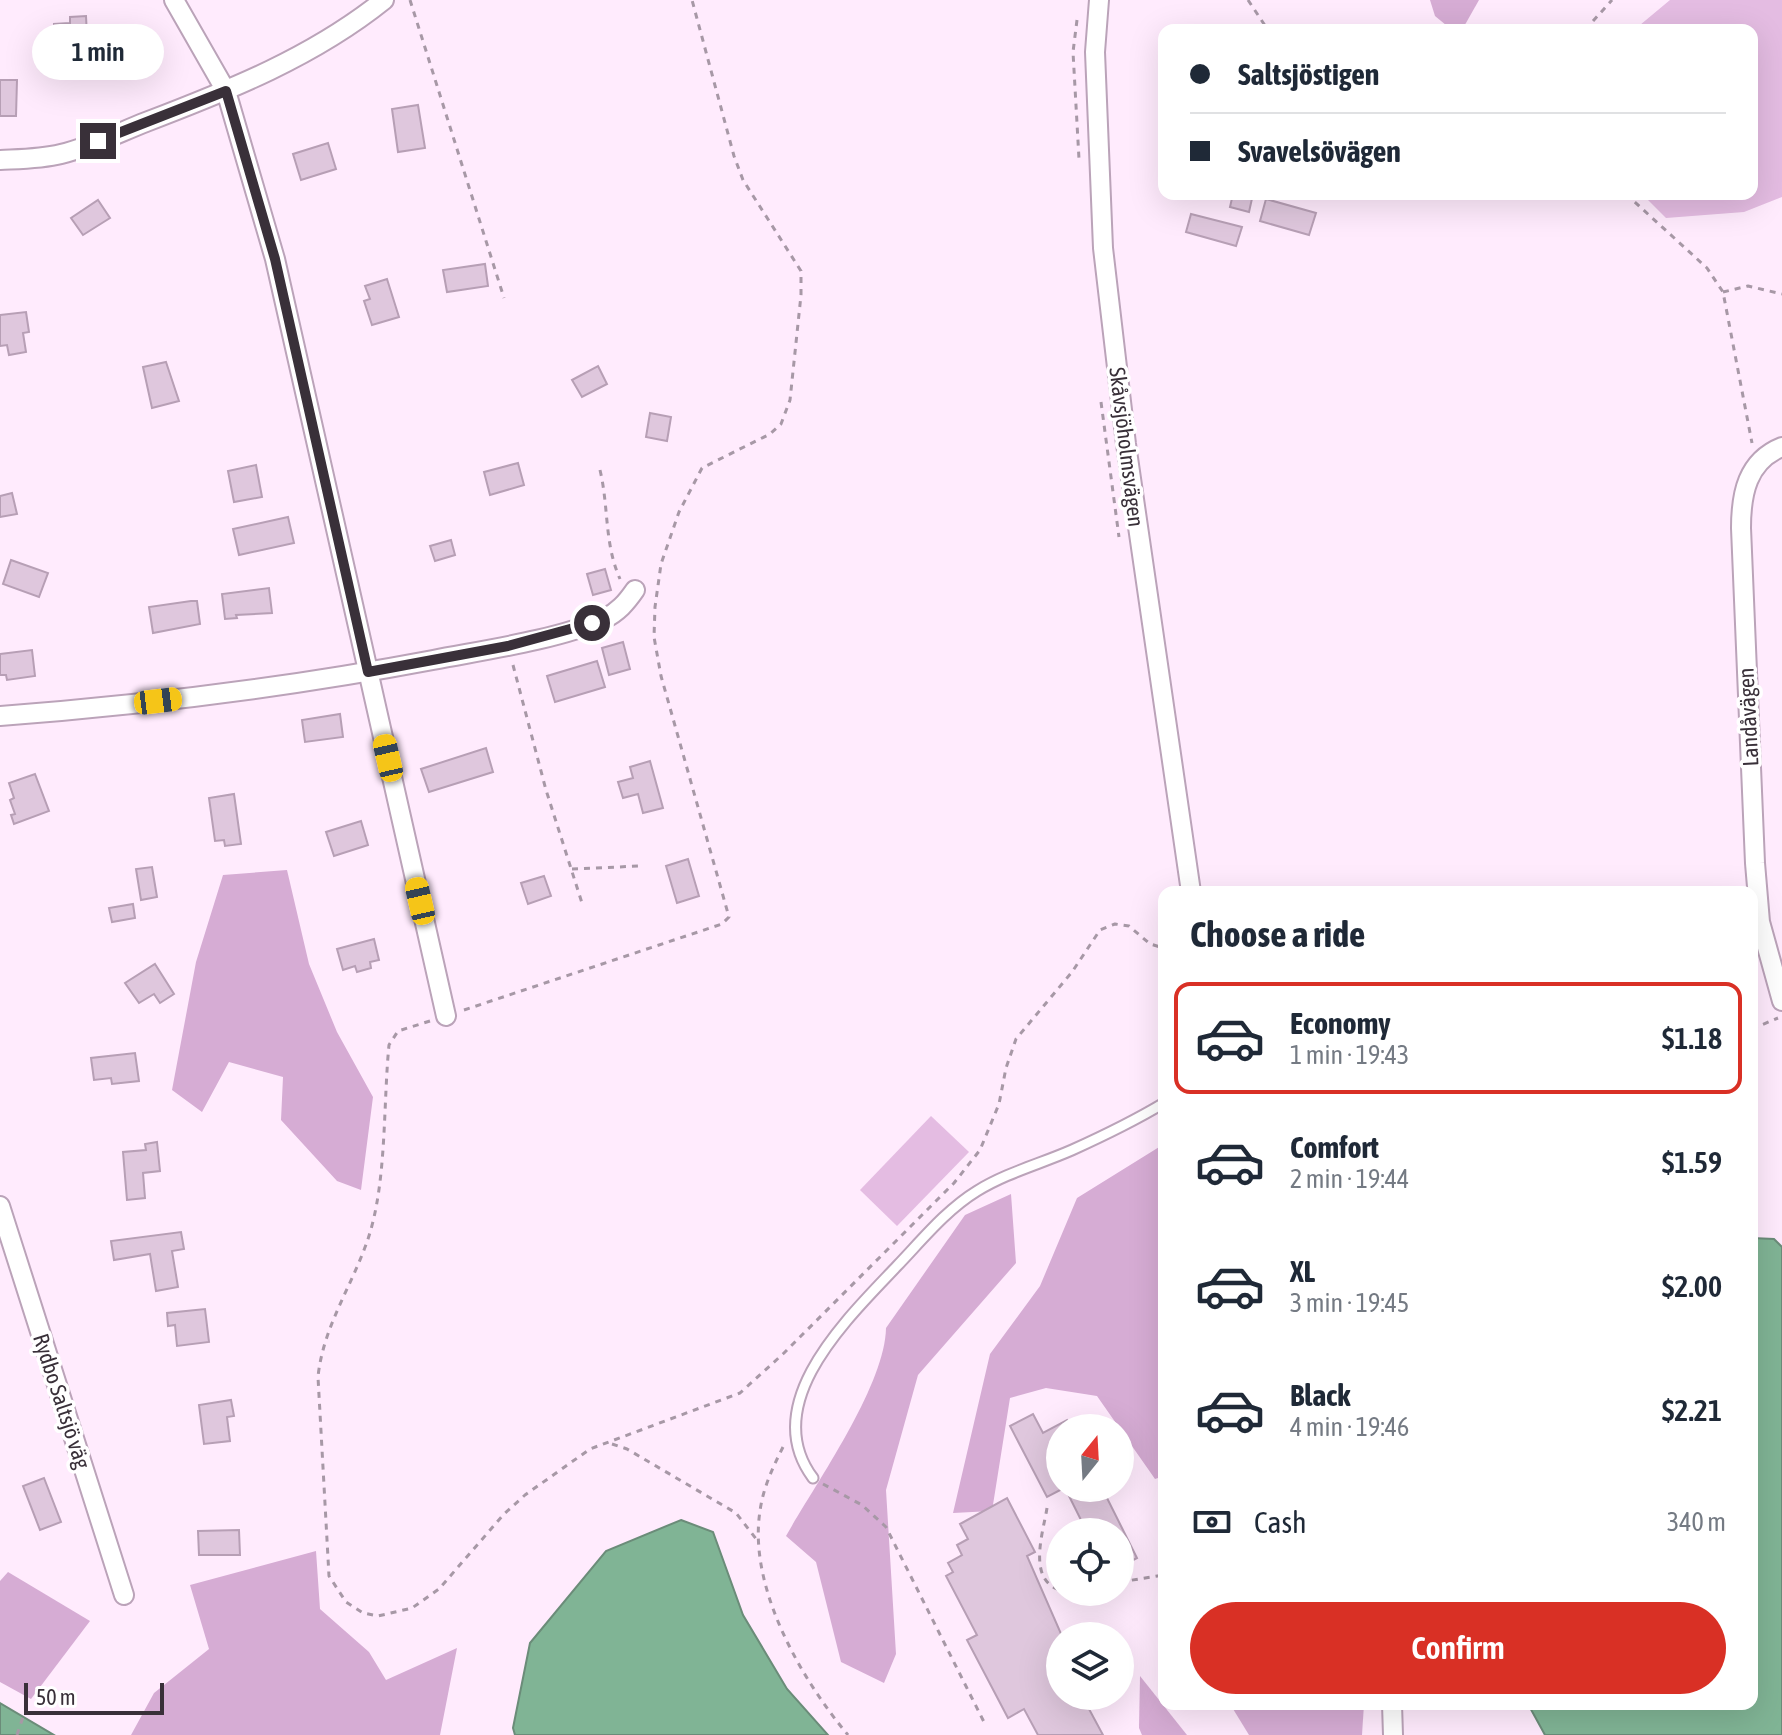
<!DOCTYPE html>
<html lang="en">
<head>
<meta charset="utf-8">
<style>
	:root { --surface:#fff; --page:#f6f6f7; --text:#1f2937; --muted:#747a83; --line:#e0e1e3; --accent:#d93025 }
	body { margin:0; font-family:"Asap Condensed",sans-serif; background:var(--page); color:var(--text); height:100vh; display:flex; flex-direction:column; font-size:30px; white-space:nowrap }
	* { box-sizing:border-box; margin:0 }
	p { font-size:26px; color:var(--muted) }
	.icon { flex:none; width:44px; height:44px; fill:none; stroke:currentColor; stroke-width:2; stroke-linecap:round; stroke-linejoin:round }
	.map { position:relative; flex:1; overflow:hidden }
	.sheet { position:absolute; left:1158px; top:886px; width:600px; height:824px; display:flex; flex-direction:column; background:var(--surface); border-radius:16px; box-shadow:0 8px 32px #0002 }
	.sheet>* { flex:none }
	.hud { position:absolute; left:1158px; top:24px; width:600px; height:176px; border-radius:16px; box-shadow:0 8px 32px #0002; display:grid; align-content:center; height:176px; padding:0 32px; background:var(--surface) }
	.needle { width:52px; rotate:18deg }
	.buttons { position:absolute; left:1046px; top:1414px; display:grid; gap:16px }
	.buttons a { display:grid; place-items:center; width:88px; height:88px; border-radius:50%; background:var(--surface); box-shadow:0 8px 32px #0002; font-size:40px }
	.scale { position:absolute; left:24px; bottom:20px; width:140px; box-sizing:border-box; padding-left:8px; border:4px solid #393039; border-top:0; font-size:22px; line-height:28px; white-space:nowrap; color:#393039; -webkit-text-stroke:6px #fff; paint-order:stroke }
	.end { position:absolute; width:36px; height:36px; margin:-18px; border:10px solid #393039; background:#fff; box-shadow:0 0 0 4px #fff }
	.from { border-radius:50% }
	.bubble { position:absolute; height:56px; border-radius:28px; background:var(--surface); box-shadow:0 8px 32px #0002; font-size:26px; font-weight:600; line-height:56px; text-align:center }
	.car { position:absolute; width:24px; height:48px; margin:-24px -12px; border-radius:10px; box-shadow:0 0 6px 2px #0007; background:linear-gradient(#f5c518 24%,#345 0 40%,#f5c518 0 76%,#345 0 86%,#f5c518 0) }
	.hud b { display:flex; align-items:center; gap:28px; height:76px; font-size:30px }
	.hud b+b { border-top:2px solid var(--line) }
	.hud i { width:20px; height:20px; background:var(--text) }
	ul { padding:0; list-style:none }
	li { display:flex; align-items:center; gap:24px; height:112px; margin:0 16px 12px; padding:0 16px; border:4px solid transparent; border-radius:16px }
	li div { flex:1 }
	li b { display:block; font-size:30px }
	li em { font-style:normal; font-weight:600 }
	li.current { border-color:var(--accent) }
	li>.icon { width:72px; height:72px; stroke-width:1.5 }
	h2 { padding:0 32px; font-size:36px; line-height:96px }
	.pay { display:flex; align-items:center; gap:20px; height:88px; padding:0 32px; font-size:30px }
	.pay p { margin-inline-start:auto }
	.primary-button { display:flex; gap:16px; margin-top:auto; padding:16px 32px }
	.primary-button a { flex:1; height:92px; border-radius:48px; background:var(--accent); color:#fff; font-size:32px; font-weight:600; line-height:92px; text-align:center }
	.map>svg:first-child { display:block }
	.green { fill:#e4bce2 }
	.forest { fill:#d6acd4 }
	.water { fill:#80b495; stroke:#6b8c79; stroke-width:2 }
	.building { fill:#dfc7dd; stroke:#b79fb5; stroke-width:2 }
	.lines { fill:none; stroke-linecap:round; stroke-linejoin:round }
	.service-casing { stroke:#bba3b9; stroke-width:13 }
	.minor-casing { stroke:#bba3b9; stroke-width:22 }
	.path { stroke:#a798a6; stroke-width:3; stroke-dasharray:6 6; stroke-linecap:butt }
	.service { stroke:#fff; stroke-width:9 }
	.minor { stroke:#fff; stroke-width:18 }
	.route { stroke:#393039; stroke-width:10 }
	.labels { text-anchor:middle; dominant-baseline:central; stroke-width:7; stroke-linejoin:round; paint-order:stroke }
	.street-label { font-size:22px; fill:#393039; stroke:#fff }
</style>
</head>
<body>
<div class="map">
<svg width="1782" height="1735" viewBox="0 0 1782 1735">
	<rect width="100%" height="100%" fill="#ffebfd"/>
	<g class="green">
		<polygon points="1670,0 1782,0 1782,197 1744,212 1666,218 1642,194 1752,194 1752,30 1634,30"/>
		<polygon points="931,1116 969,1152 897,1226 860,1190"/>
	</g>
	<g class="forest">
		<polygon points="1430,0 1479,0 1462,30 1452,30 1435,16"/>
		<polygon points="287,870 309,964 337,1032 373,1097 361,1190 337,1181 281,1120 283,1077 229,1062 202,1112 172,1090 196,962 223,875"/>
		<polygon points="1164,1144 1164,1476 1155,1479 1097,1396 1046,1388 1010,1398 992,1511 953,1513 990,1354 1040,1286 1077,1198"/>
		<path d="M1011,1194L1016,1263L918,1375L886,1490L896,1654L884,1683L841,1662L816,1562L786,1536C816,1483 885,1386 886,1328L965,1215Z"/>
		<polygon points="316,1551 320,1609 369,1652 386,1680 457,1648 440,1735 131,1735 154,1693 209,1649 190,1585"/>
		<polygon points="8,1572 90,1621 31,1699 0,1682 0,1581"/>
		<polygon points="1140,1676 1187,1735 1142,1735 1139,1728"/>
		<polygon points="1230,1704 1364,1704 1362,1735 1249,1735"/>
	</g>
	<g class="water">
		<polygon points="1752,1238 1774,1239 1782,1247 1782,1735 1545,1735 1528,1704 1752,1704"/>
		<polygon points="681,1520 713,1532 743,1615 787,1689 828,1735 515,1735 513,1728 530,1643 606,1551"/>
		<polygon points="0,1703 54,1735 0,1735"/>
	</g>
	<g class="building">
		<polygon points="86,16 87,36 69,38 70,46 55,47 54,24 70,23 70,17"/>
		<polygon points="0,80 17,80 16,116 0,116"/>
		<polygon points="418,105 425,148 398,152 392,109"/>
		<polygon points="328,143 336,169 301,180 293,154"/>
		<polygon points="1233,194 1253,194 1249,212 1230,207"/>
		<polygon points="1266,199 1316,213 1309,235 1260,221"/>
		<polygon points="98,200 110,218 83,235 71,218"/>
		<polygon points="1191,214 1242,227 1236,246 1186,232"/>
		<polygon points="485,264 488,286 447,292 443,270"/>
		<polygon points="387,279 399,317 372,325 364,301 370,299 365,286"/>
		<polygon points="26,312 29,332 23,333 26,352 9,355 7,345 0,346 0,315"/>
		<polygon points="166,362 179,401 152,408 143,367"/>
		<polygon points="598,366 607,384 582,397 572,380"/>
		<polygon points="650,413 671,417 667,441 646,437"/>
		<polygon points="518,463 524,485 490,495 484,472"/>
		<polygon points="256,465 262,497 234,502 228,471"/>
		<polygon points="12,493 17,514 0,517 0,496"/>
		<polygon points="288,517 294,543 239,555 233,529"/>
		<polygon points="451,540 455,555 435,561 430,546"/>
		<polygon points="11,560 48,573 39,597 3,584"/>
		<polygon points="605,569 611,590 593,595 587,574"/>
		<polygon points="269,588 272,613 236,615 237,618 225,619 222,594"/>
		<polygon points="191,601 197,601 200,624 153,633 149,607"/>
		<polygon points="623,642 630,669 609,675 602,648"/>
		<polygon points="32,650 35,676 7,680 6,675 0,675 0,654"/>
		<polygon points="597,661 605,687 555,702 547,676"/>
		<polygon points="340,714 343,737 305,742 302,720"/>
		<polygon points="486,748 493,772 429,792 421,769"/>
		<polygon points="650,761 663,808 643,813 638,794 623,798 618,782 633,778 630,767"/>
		<polygon points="35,774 49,811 14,824 11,815 15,814 10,800 14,798 9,783"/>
		<polygon points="234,794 241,844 225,846 224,840 215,841 209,798"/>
		<polygon points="361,821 368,845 334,856 326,832"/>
		<polygon points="688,859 699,896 677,903 666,866"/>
		<polygon points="152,867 157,897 141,900 136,869"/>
		<polygon points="544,876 551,896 528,904 521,883"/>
		<polygon points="133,904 135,918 112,922 109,908"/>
		<polygon points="374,939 379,960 370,962 371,968 357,972 355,966 343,970 337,949"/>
		<polygon points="155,964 174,994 160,1003 154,994 139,1003 125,983"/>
		<polygon points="135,1053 139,1081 112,1084 111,1078 94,1080 91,1058"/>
		<polygon points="157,1142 160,1171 143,1173 145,1198 127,1200 123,1152 146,1150 145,1144"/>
		<polygon points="181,1232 184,1249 172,1251 178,1287 156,1291 150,1254 114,1260 111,1241"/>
		<polygon points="205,1309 209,1342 177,1346 175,1325 168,1326 167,1313"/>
		<polygon points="231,1400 234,1416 227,1417 230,1441 204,1444 199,1405"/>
		<polygon points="1033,1414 1043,1433 1067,1420 1071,1428 1060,1428 1060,1488 1064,1488 1047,1497 1010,1426"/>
		<polygon points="44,1478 61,1522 40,1530 23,1486"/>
		<polygon points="1065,1488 1102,1488 1137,1558 1120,1567 1120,1532 1087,1532"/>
		<polygon points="1007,1498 1035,1552 1027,1556 1062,1636 1058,1650 1060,1696 1082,1696 1103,1735 1038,1735 1024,1709 1008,1718 967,1640 977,1635 946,1576 953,1572 948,1563 962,1555 957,1545 968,1539 960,1524"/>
		<polygon points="239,1530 240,1555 199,1555 198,1531"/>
	</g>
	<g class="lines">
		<g class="service-casing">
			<path id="service" d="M813,1478C757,1403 849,1317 897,1266C922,1240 946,1210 977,1191C1006,1173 1040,1164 1072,1150C1103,1136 1134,1121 1164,1103"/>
		</g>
		<g class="minor-casing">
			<g id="minor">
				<polyline points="174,0 226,91 275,259 446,1016"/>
				<polyline points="1099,0 1095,52 1103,248 1126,444 1191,892"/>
				<path d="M0,160C20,159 41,159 61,154C90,147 118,133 146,122C230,90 313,57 384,0"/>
				<path d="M1782,447C1747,461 1741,494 1741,528L1755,863L1760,922L1782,1001"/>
				<path d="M0,716C146,705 290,687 433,660C484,650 557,640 604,619C618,612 626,603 635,590"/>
				<polyline points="0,1206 124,1595"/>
				<polyline points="1392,1704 1393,1735"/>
			</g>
		</g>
		<g class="path">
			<polyline points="410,0 504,298"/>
			<polyline points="1248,0 1268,30"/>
			<polyline points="1077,20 1073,52 1079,159"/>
			<polyline points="1585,30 1612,0"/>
			<polyline points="1626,194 1707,268 1723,292 1752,443"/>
			<polyline points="1723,292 1748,286 1782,294"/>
			<polyline points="1101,402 1119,537"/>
			<path d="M600,470C609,508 604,543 620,579"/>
			<polyline points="513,665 546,790 582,903"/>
			<polyline points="572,869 640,866"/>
			<polyline points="464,1010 722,924 729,917 661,676 654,637 655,607 661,564 679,512 702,468 770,434 781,424 790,400 801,295 801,271 743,180 734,156 692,0"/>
			<path d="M430,1021L398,1031L389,1045C383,1106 387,1182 368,1239C352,1286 323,1327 318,1377L329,1576L346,1602L363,1613L378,1616L412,1608L439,1589L504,1514L525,1495L590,1449L740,1393L784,1353L954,1183L980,1150L999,1104L1006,1068L1016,1039L1072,972L1100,930L1115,924L1129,926L1150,944L1164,948"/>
			<polyline points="1752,1029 1778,1018"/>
			<polyline points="612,1444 627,1449 736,1513 757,1540"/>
			<path d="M783,1447C773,1467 763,1488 760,1511C748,1587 801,1679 848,1735"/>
			<polyline points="823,1484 862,1505 886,1527 986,1726"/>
			<path d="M1047,1508C1043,1533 1027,1580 1060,1590"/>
			<polyline points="1120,1582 1164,1575"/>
			<polyline points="1065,1592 1090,1592"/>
			<polyline points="17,1735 23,1717"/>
		</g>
		<use href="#service" class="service"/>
		<use href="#minor" class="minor"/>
	</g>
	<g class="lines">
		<polyline class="route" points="98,141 226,91 275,259 368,672 508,646 592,623"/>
	</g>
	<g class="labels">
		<g class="street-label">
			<text transform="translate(1127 447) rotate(83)">Skåvsjöholmsvägen</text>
			<text transform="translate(1748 717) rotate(-93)">Landåvägen</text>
			<text transform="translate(62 1401) rotate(72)">Rydbo Saltsjö väg</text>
		</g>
	</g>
</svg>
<div class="buttons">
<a><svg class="needle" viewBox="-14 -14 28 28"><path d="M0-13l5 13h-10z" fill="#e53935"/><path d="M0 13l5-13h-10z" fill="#747a83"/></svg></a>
<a><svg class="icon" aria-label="locate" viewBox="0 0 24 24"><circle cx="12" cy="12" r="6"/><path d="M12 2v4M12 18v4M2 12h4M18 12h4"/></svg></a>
<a><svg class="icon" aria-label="layers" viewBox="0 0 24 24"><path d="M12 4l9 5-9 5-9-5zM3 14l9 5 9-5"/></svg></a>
</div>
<div class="scale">50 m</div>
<i class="end from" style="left:592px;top:623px"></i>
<i class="end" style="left:98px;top:141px"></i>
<div class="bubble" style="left:32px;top:24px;width:132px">1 min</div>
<i class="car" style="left:158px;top:701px;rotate:83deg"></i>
<i class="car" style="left:388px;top:758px;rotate:347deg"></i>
<i class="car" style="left:420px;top:901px;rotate:347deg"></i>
<div class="hud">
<b><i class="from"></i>Saltsjöstigen</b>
<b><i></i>Svavelsövägen</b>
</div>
<section class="sheet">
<h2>Choose a ride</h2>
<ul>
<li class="current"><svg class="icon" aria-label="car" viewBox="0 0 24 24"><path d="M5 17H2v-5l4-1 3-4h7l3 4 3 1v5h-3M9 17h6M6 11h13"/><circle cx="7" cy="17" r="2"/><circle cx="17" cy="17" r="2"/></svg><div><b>Economy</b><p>1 min · 19:43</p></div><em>$1.18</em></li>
<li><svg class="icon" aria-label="car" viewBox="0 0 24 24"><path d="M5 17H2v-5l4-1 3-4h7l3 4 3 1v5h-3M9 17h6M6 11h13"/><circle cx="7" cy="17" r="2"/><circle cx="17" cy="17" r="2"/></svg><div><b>Comfort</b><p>2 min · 19:44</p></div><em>$1.59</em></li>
<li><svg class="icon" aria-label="car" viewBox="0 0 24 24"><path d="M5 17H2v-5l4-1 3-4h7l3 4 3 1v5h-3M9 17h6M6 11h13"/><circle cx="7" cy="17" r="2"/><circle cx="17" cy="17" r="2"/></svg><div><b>XL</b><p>3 min · 19:45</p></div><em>$2.00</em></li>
<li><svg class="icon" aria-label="car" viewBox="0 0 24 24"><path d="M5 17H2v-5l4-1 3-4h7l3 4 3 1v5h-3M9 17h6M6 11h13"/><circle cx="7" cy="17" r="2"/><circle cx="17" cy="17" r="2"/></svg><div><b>Black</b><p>4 min · 19:46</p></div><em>$2.21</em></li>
</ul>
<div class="pay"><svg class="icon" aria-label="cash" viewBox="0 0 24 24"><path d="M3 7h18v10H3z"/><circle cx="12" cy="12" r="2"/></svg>Cash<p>340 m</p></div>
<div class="primary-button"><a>Confirm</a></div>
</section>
</div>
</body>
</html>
